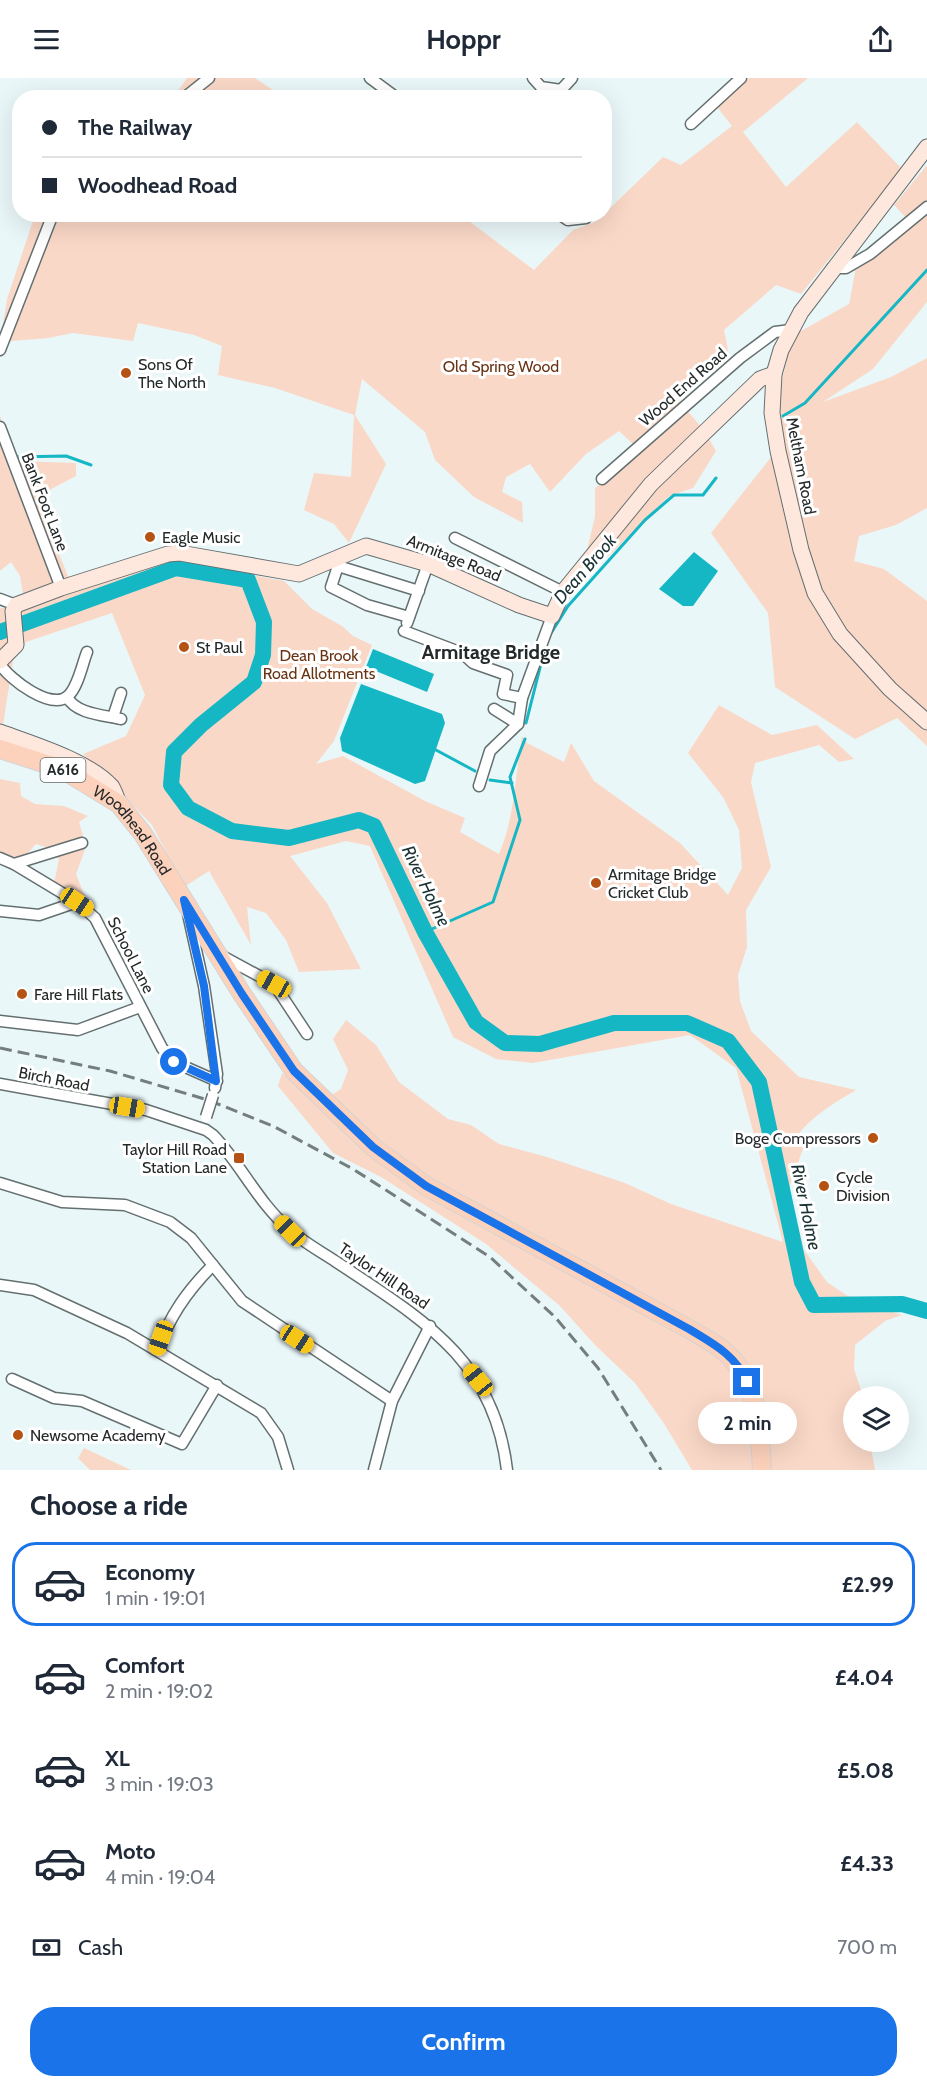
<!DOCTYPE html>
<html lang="en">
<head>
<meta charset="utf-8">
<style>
	:root { --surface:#fff; --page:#f6f6f7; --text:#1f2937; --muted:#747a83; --line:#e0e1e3; --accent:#1a73e8 }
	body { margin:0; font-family:Cabin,sans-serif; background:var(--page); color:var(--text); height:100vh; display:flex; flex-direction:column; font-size:22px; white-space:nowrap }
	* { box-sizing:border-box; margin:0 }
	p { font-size:20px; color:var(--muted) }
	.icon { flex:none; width:33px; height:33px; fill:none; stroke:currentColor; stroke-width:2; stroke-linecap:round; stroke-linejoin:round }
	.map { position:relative; height:1392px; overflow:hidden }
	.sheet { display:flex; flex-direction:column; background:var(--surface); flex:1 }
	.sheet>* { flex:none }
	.banner { position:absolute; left:12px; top:12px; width:600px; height:132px; border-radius:24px; box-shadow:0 6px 24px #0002; display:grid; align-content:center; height:132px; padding:0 30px; background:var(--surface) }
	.controls { position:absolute; left:843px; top:1308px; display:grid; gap:12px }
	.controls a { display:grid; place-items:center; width:66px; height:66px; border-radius:50%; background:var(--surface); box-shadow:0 6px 24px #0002; font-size:30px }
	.end { position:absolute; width:27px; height:27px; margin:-14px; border:8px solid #1a73e8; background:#fff; box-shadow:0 0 0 3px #fff }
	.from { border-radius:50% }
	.bubble { position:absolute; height:42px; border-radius:21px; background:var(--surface); box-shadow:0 6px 24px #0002; font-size:20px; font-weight:800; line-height:42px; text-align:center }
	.car { position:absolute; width:18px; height:36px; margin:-18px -9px; border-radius:8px; box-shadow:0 0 4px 2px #0007; background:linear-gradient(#f5c518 24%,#345 0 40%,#f5c518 0 76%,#345 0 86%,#f5c518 0) }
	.banner b { display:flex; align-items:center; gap:21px; height:57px; font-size:22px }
	.banner b+b { border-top:2px solid var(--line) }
	.banner i { width:15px; height:15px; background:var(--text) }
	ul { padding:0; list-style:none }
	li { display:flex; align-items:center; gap:18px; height:84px; margin:0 12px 9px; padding:0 18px; border:3px solid transparent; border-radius:24px }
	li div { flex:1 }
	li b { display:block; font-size:22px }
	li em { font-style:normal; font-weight:800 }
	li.selected { border-color:var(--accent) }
	li>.icon { width:54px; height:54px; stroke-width:1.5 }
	h2 { padding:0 30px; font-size:27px; line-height:72px }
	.pay { display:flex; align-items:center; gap:15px; height:66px; padding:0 30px; font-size:22px }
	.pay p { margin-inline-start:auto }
	.button { display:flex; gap:12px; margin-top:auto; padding:12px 30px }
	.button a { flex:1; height:69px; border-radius:24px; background:var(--accent); color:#fff; font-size:24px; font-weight:800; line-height:69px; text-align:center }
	header { display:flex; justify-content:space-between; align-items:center; height:78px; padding:0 30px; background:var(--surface); font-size:27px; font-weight:800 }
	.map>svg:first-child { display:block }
	.green { fill:#fad8c7 }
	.water { fill:#15b7c5 }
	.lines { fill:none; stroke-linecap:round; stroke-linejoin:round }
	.stream { stroke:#15b7c5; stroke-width:3 }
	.river { stroke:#15b7c5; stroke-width:16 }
	.minor-casing { stroke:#646f70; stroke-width:13 }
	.secondary-casing { stroke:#646f70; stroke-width:17 }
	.primary-casing { stroke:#d3d4d4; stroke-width:20 }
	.minor { stroke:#fff; stroke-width:10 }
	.secondary { stroke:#fee8de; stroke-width:15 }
	.primary { stroke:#fdd2bc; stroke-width:18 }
	.rail { stroke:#757e7e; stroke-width:3; stroke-dasharray:12 6; stroke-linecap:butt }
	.minor-bridge-casing { stroke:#646f70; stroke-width:13; stroke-linecap:butt }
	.minor-bridge { stroke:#fff; stroke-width:10 }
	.route { stroke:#1a73e8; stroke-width:8 }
	.poi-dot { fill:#b45313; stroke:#fff; stroke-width:2 }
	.labels { text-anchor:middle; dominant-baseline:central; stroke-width:6; stroke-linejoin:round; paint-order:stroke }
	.shield { fill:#fff; stroke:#666969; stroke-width:1.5 }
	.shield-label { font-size:15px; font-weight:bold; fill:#242929 }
	.poi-label { font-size:16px; fill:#242929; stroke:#fff; text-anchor:start }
	.park-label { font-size:16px; fill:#693212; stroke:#fff }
	.street-label { font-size:16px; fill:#242929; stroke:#fff }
	.water-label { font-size:18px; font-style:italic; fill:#1a3234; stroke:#fff }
	.quarter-label { font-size:20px; font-weight:bold; fill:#242929; stroke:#fff }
</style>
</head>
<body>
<header><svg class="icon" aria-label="menu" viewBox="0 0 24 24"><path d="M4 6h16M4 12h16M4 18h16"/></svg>Hoppr<svg class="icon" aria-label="share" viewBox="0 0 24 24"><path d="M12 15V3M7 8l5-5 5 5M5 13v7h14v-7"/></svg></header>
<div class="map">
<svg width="927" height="1392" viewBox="0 0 927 1392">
	<rect width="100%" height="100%" fill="#eaf7f8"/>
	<g class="green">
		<polygon points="187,0 255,0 283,19 173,20"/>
		<polygon points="749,0 808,0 743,54 786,109 857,44 902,91 801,216 776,207 724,252 729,277 678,322 704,352 716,373 693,410 669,418 609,478 586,476 595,439 595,410 632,380 636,369 619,353 586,376 550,414 530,386 506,399 502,414 522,424 523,445 474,419 435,382 425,354 362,301 355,337 386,386 349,465 334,446 304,432 314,395 351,399 354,337 275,310 218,297 222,268 194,257 138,245 133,263 73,255 48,260 0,264 7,221 35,137 461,137 534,192 573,152 595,144 604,136 663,79 681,87 732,48 717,29"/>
		<polygon points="927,87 927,224 873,291 823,324 891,299 927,280 927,430 896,447 859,458 854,483 884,491 927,523 927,668 897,640 855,661 775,609 768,535 711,455 783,364 777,325 792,258 849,226 856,189 912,146 894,127"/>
		<path d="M0,338L18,383L76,385V398L36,419L68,498L80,512L170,482L284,503L312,531L342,548L353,558L372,567L334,663L316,686L343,678L425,723L465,740L460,754L499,776C515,739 515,697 522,658L527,665L564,684L571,665L594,703L680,765L728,817L742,790L739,752L723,719L688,675L719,627L772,657L817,647L854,681L839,684L819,667L755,685L751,704L771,789L746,832L747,869L738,897L740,923L751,953L799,999L856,1012C834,1025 812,1038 797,1058L803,1071L789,1110L804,1172L827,1204L846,1217L902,1237L885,1243L855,1267L854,1291L863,1318H854V1364H870L875,1392H692L663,1344L635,1305L595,1267L560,1228L486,1166L381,1099L333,1075L278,1008L282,995L304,1015L330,1018L341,1011L348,992L333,961L346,942L376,967L399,1004L448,1041L471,1047L499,1066L547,1079L625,1105L671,1126L783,1164L736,990L690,957L533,985L496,981L453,959L370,768L346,763L290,778L327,825L361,891L299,894L286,862L266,835L247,829L251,867L209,793L184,809L152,747L83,676L126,658L145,617L112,535L26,564L13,583L3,647L0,649V530H25L20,498L11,484L0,493Z"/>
		<polygon points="0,701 20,705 21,718 35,726 64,728 88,738 79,744 86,769 76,796 85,819 79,823 54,805 59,781 45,769 36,766 22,781 0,774"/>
		<polygon points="84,1370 131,1392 90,1392 78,1380"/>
	</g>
	<g class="water">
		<polygon points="694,474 718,493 693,528 683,528 659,511"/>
		<polygon points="373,571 434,596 427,614 366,589"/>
		<polygon points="361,606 442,636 445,645 425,703 415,706 342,673 340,660"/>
	</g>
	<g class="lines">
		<g class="stream">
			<polyline points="783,338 805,325 927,192"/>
			<polyline points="14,379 66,378 91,387"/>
			<polyline points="548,560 568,528 645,442 674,417 703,417 716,400"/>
			<polyline points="526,645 544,574"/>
			<polyline points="436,672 475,693"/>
			<polyline points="490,702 512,705"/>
			<polyline points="425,854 493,824 520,742 510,699 525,661"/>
		</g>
		<polyline class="river" points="0,554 176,490 248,502 264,544 263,577 254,604 201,647 174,674 171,707 188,730 232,753 289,760 359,742 374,748 425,854 476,944 505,965 540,966 614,945 687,945 728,963 759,1004 802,1204 814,1227 902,1226 927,1233"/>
		<g class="minor-casing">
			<g id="minor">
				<polyline points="370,0 397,20"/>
				<polyline points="533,0 541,9 561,12 572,0"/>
				<polyline points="184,20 209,0"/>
				<polyline points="691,46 741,0"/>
				<polyline points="559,136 568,142 586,140"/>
				<polyline points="832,190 846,190 870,176 927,129"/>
				<polyline points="0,272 53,136"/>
				<polyline points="0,349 61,510"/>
				<polyline points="602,401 740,280 775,254 791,252"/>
				<polyline points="455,460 563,514"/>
				<polyline points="336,483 338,488 419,513"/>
				<polyline points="338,488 331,509 367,527 409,539"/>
				<polyline points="0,521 16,527"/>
				<polyline points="407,545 428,486"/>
				<polyline points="404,553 462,575 473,585 507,597 503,616 522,620"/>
				<path d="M0,586C9,601 51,633 68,618C78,609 82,587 87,574"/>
				<path d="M67,619C76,636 103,637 121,641"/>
				<polyline points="494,631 518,646"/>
				<polyline points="113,639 121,615"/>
				<polyline points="479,708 490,673 518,646 522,620 552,538"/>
				<polyline points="0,780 14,786 77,824 95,840 162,970 174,984 217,1003"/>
				<polyline points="14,786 82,765"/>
				<polyline points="0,833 39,837 77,824"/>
				<polyline points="188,836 204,908 217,996 215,1010"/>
				<polyline points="222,878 274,906 307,956"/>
				<polyline points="0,943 78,952 140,929"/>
				<path d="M0,1006L146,1032L206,1052L213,1057C241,1086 258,1125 290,1152C303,1164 320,1173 335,1183C420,1240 494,1280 507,1392"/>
				<polyline points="0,1105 62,1124 125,1127 170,1144 191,1160 242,1223 392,1323"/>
				<polyline points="0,1207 34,1212 127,1255 261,1335 278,1359 288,1392"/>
				<path d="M158,1272C169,1238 188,1212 213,1187"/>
				<polyline points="12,1301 54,1320 82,1323 182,1366 217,1307"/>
				<polyline points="374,1392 392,1323 430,1248"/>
			</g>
		</g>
		<g class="secondary-casing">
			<g id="secondary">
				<polyline points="927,69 801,234 781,272 774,296 772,335 778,373 801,472 815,515 840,556 890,611 927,644"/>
				<polyline points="0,583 16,567 13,533 16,527 61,510 168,476 180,475 299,496 366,468 428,486 519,527 552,538 563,514 651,406 760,301 774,296"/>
				<path d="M0,654C33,666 89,683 112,709C115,714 117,721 119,726"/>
			</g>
		</g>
		<g class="primary-casing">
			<g id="primary">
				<path id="s1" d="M0,671L62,691L119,726L143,756L242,916L294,993L373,1069L426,1108L689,1251C701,1258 715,1265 725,1274C758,1303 760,1351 762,1392"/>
			</g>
		</g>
		<use href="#minor" class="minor"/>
		<use href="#secondary" class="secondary"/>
		<use href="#primary" class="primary"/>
		<polyline class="rail" points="0,970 110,993 208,1022 273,1048 353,1091 490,1179 555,1239 598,1290 661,1392"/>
		<g class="minor-bridge-casing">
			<polyline id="minor-bridge" points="206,1039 213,1017"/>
		</g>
		<use href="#minor-bridge" class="minor-bridge"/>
	</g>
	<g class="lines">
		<path class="route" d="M174,984L216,1003L204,908L184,822L242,916L294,993L373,1069L426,1108L689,1251C712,1265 736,1277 747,1304"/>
	</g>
	<g class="poi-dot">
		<circle cx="126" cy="295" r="6"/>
		<circle cx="150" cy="459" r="6"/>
		<circle cx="184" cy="569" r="6"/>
		<circle cx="596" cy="805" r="6"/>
		<circle cx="22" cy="916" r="6"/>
		<circle cx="873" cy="1060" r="6"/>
		<rect x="233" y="1074" width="12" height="12" rx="3"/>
		<circle cx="824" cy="1108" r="6"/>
		<circle cx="18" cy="1357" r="6"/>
	</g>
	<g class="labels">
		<rect class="shield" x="40.5" y="680" width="45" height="24" rx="4.5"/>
		<g class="shield-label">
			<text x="63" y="692">A616</text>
		</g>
		<g class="poi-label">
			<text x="138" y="286">Sons Of<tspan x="138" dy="18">The North</tspan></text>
			<text x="162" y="459">Eagle Music</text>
			<text x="196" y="569">St Paul</text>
			<text x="608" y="796">Armitage Bridge<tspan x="608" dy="18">Cricket Club</tspan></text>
			<text x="34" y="916">Fare Hill Flats</text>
			<text x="861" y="1060" text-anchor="end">Boge Compressors</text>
			<text x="227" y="1071" text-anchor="end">Taylor Hill Road<tspan x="227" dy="18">Station Lane</tspan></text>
			<text x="836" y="1099">Cycle<tspan x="836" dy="18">Division</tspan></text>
			<text x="30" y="1357">Newsome Academy</text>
		</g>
		<g class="park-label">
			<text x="501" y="288">Old Spring Wood</text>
			<text x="319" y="577">Dean Brook<tspan x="319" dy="18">Road Allotments</tspan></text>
		</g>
		<g class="street-label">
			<text transform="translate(683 309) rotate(-41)">Wood End Road</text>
			<text transform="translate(801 388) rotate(79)">Meltham Road</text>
			<text transform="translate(45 424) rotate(69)">Bank Foot Lane</text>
			<text transform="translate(454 480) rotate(22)">Armitage Road</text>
			<text stroke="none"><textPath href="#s1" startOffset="160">Woodhead Road</textPath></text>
			<text transform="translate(131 877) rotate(63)">School Lane</text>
			<text transform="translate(54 1001) rotate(11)">Birch Road</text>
			<text transform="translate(384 1198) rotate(34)">Taylor Hill Road</text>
		</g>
		<g class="water-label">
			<text transform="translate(585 491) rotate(-49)">Dean Brook</text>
			<text transform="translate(426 808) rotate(64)">River Holme</text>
			<text transform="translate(806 1129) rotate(78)">River Holme</text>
		</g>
		<g class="quarter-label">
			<text x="491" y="574">Armitage Bridge</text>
		</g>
	</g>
</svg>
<div class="controls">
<a><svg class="icon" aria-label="layers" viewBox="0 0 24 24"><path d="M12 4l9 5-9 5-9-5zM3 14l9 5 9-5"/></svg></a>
</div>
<i class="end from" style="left:174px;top:984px"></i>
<i class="end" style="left:747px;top:1304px"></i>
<div class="bubble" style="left:698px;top:1324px;width:99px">2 min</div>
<i class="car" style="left:77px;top:824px;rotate:124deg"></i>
<i class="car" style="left:274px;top:906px;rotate:299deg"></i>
<i class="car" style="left:127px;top:1029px;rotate:99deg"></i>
<i class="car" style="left:290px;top:1153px;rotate:315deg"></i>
<i class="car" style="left:161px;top:1260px;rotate:199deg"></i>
<i class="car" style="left:297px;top:1261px;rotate:123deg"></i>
<i class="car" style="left:478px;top:1302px;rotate:321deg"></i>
<div class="banner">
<b><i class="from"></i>The Railway</b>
<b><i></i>Woodhead Road</b>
</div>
</div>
<section class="sheet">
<h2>Choose a ride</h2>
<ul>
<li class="selected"><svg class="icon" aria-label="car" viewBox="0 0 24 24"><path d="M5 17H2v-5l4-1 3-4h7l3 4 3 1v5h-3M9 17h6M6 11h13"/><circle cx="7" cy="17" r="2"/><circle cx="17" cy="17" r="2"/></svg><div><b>Economy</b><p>1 min · 19:01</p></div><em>£2.99</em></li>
<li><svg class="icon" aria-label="car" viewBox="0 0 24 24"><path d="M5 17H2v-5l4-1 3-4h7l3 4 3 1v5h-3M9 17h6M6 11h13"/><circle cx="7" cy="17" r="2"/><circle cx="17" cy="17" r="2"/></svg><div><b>Comfort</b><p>2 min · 19:02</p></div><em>£4.04</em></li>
<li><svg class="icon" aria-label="car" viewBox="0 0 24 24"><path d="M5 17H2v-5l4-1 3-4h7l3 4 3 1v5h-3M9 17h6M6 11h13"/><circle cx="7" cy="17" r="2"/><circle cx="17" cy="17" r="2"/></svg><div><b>XL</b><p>3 min · 19:03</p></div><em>£5.08</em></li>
<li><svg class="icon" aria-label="car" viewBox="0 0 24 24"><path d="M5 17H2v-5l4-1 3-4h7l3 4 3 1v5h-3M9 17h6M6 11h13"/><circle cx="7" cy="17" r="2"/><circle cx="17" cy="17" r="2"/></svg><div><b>Moto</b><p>4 min · 19:04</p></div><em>£4.33</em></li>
</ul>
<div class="pay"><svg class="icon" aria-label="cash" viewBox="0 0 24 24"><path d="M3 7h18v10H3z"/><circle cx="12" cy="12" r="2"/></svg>Cash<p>700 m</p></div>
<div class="button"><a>Confirm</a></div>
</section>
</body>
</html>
